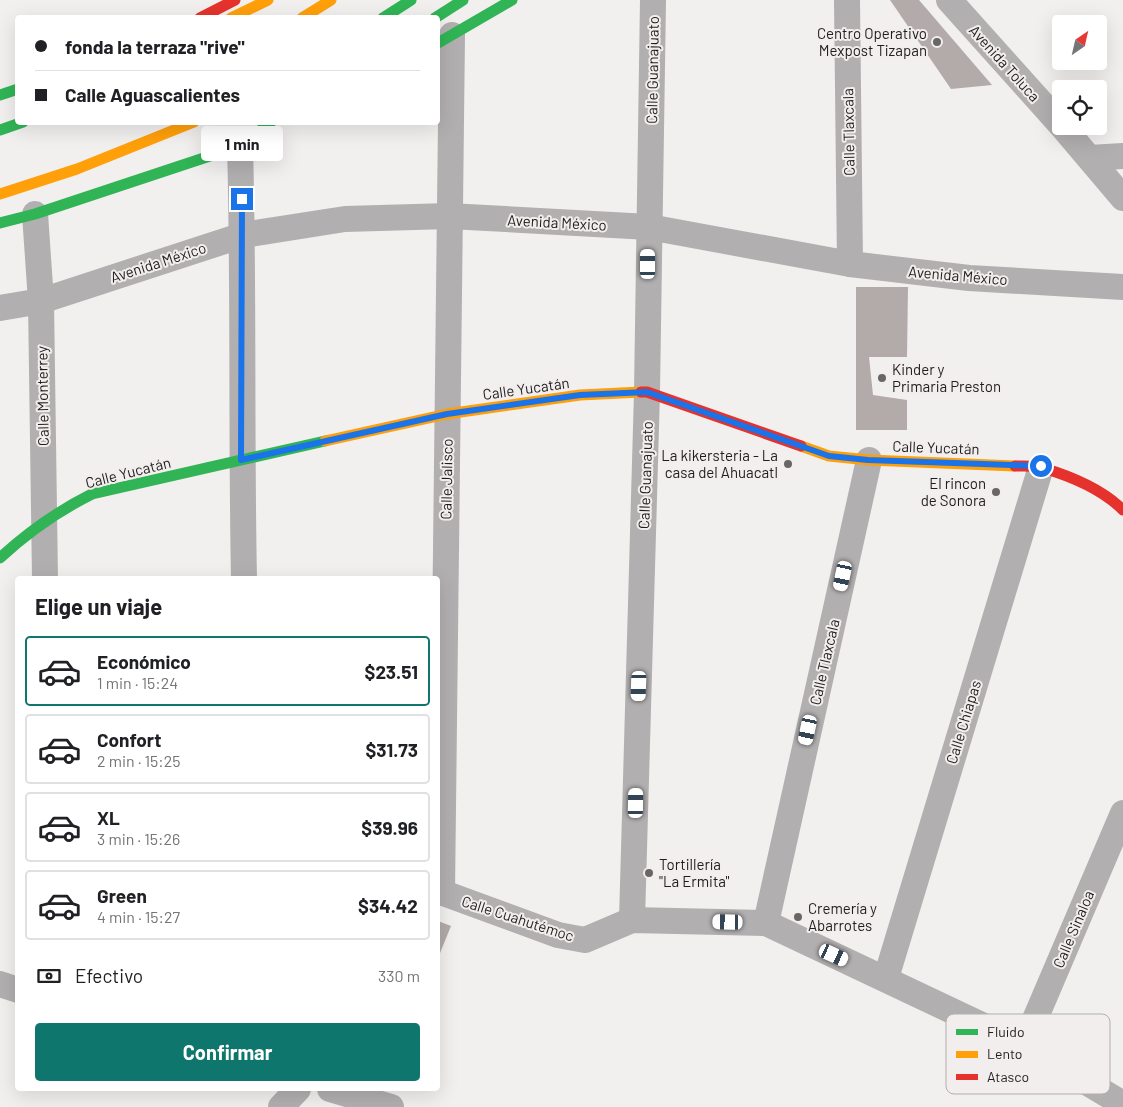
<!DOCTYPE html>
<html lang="es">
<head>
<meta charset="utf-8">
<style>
	:root { --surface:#fff; --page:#f6f6f6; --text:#202124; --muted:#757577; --line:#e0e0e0; --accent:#0f766e }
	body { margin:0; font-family:Barlow,sans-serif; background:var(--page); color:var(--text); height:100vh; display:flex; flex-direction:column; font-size:19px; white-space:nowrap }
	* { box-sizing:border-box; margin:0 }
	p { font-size:16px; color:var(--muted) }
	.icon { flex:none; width:28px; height:28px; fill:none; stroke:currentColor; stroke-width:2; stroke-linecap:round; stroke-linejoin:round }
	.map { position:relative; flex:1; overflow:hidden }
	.details { position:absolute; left:15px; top:576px; width:425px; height:515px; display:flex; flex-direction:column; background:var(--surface); border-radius:5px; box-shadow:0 5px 20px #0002 }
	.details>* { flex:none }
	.hud { position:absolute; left:15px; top:15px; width:425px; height:110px; border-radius:5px; box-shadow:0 5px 20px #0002; display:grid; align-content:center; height:110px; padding:0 20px; background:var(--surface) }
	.needle { width:32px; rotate:34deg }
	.buttons { position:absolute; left:1052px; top:15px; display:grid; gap:10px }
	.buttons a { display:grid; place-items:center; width:55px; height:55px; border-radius:5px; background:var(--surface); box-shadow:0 5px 20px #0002; font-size:25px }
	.end { position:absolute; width:22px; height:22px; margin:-11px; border:6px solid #1a73e8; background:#fff; box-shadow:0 0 0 2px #fff }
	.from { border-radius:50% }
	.bubble { position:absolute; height:35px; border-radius:5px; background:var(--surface); box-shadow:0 5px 20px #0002; font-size:16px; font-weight:700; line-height:35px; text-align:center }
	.car { position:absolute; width:15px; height:30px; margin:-15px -8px; border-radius:6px; box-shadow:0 0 4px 1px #0007; background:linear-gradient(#fff 24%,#345 0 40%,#fff 0 76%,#345 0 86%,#fff 0) }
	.hud b { display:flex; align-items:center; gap:18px; height:48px; font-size:19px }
	.hud b+b { border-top:1px solid var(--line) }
	.hud i { width:12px; height:12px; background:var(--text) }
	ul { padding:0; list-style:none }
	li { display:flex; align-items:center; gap:15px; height:70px; margin:0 10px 8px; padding:0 10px; border:2px solid var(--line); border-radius:5px }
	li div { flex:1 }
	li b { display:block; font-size:19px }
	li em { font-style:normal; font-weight:700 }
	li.active { border-color:var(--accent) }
	li>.icon { width:45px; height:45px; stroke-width:1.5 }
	h2 { padding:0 20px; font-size:22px; line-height:60px }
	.pay { display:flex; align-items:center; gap:12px; height:55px; padding:0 20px; font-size:19px }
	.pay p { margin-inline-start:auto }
	.cta { display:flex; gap:10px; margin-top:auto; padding:10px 20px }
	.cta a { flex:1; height:58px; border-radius:5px; background:var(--accent); color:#fff; font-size:20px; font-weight:700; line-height:58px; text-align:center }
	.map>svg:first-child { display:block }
	.building { fill:#b3abaa }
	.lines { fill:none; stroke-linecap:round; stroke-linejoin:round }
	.street { stroke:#b1afaf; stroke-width:26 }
	.fast { stroke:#30b455; stroke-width:11 }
	.slow { stroke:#ff9f0a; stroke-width:11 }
	.jam { stroke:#e5322d; stroke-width:11 }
	.route { stroke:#1a73e8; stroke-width:6 }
	.poi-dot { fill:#696666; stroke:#f3eeee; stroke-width:2 }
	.labels { text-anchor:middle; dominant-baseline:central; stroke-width:4; stroke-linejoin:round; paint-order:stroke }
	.poi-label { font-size:15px; fill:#1f1d1d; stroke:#f3eeee; text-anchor:end }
	.street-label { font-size:15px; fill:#1f1d1d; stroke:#f3eeee }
	.key { fill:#f3eeee; stroke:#b3afaf; stroke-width:1 }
	.key-label { font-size:14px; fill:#1f1d1d }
</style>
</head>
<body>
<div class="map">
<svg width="1123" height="1107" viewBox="0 0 1123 1107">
	<rect width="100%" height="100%" fill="#f2efef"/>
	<g class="building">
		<polygon points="890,0 919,0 992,85 951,89"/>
		<polygon points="856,287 908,287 907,357 869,357 873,395 907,400 907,430 856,430"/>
		<polygon points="438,921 451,926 438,958"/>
	</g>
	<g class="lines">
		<g class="street">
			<polyline points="847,0 850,264"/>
			<polyline points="949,0 1061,125"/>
			<polyline points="1062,126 1123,198"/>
			<path d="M240,146C244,290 241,434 244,579"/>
			<polyline points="1090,158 1123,156"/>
			<polyline points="35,214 41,301 45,579"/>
			<polyline points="0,308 41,301 243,235 345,219 449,216 649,227 850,264 969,278 1123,287"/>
			<polyline points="438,891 558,935 585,940 632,920 766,923 1024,1045 1123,1104"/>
			<polyline points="442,893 452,35"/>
			<polyline points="632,920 647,392 653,0"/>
			<polyline points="766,923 869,460"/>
			<polyline points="886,978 1041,467"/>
			<polyline points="0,984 18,990"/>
			<polyline points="1024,1045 1123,813"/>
			<polyline points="330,1089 391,1107"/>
			<polyline points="281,1107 298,1089"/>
		</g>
		<g class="fast">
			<polyline points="383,18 411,0"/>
			<polyline points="435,18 463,0"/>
			<polyline points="438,43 512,0"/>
			<polyline points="0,95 18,89"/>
			<polyline points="0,130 23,122"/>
			<polyline points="0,223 35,214 240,146 271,122"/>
			<path d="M0,558C28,532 58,511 92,494L325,441"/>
		</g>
		<g class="slow">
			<polyline points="231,18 268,0"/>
			<polyline points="302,18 331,0"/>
			<polyline points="0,194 77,169 194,122"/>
			<polyline points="325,441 447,414 580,395 641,392"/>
			<polyline points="801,446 829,456 869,460 1015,466"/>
		</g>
		<g class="jam">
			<polyline points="200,18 235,0"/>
			<polyline points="641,392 647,392 801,446"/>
			<path d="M1015,466C1024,466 1034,465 1043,468C1070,476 1103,490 1123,510"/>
		</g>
	</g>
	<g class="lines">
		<polyline class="route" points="242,199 241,460 447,414 580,395 647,392 829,456 868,460 1041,466"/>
	</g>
	<g class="poi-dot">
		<circle cx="937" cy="42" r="5"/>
		<circle cx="882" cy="378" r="5"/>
		<circle cx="788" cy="464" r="5"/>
		<circle cx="996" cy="492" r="5"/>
		<circle cx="649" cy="873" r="5"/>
		<circle cx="798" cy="917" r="5"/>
	</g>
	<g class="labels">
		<g class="poi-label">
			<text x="927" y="33">Centro Operativo<tspan x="927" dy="17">Mexpost Tizapan</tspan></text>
			<text x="892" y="369" text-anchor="start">Kinder y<tspan x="892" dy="17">Primaria Preston</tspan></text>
			<text x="778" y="455">La kikersteria - La<tspan x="778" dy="17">casa del Ahuacatl</tspan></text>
			<text x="986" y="483">El rincon<tspan x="986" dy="17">de Sonora</tspan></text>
			<text x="659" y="864" text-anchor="start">Tortillería<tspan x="659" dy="17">"La Ermita"</tspan></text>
			<text x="808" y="908" text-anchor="start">Cremería y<tspan x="808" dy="17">Abarrotes</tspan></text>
		</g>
		<g class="street-label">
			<text transform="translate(1005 63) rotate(48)">Avenida Toluca</text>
			<text transform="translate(652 70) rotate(-89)">Calle Guanajuato</text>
			<text transform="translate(848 132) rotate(-91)">Calle Tlaxcala</text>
			<text transform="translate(557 222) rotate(3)">Avenida México</text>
			<text transform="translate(158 262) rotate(-18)">Avenida México</text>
			<text transform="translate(958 275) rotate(5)">Avenida México</text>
			<text transform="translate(526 388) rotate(-8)">Calle Yucatán</text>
			<text transform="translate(42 396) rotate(-91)">Calle Monterrey</text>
			<text transform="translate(936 447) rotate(2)">Calle Yucatán</text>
			<text transform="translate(128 472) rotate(-14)">Calle Yucatán</text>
			<text transform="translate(645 475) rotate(-88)">Calle Guanajuato</text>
			<text transform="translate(446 479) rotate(-89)">Calle Jalisco</text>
			<text transform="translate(824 662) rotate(-77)">Calle Tlaxcala</text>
			<text transform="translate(963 722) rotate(-73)">Calle Chiapas</text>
			<text transform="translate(518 918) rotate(18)">Calle Cuahutémoc</text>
			<text transform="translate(1073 929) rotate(-67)">Calle Sinaloa</text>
		</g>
	</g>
	<rect x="946" y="1014" width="164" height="80" rx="8" class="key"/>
	<rect x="956" y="1029" width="22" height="6" fill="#30b455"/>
	<rect x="956" y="1051" width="22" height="7" fill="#ff9f0a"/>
	<rect x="956" y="1074" width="22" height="6" fill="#e5322d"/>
	<g class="key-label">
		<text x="987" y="1037">Fluido</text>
		<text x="987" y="1059">Lento</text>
		<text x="987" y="1082">Atasco</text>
	</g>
</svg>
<div class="buttons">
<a><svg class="needle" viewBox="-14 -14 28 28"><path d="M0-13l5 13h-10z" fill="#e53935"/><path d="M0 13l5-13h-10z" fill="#757577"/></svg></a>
<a><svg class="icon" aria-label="locate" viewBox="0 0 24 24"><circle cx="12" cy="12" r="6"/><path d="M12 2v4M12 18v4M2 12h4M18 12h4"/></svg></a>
</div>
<i class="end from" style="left:1041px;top:466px"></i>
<i class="end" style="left:242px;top:199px"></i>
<div class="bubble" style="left:201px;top:126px;width:82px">1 min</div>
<i class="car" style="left:648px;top:264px;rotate:0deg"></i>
<i class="car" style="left:843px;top:576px;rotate:192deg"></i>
<i class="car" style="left:639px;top:686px;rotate:182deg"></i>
<i class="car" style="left:808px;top:730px;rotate:192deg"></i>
<i class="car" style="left:636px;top:803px;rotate:1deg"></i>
<i class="car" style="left:728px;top:922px;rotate:271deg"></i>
<i class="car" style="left:834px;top:955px;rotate:115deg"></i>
<div class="hud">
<b><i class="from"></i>fonda la terraza &quot;rive&quot;</b>
<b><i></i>Calle Aguascalientes</b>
</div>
<section class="details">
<h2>Elige un viaje</h2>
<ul>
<li class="active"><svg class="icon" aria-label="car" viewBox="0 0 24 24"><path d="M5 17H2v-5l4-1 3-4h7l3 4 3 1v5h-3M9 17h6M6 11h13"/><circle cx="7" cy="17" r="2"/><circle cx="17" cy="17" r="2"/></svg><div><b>Económico</b><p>1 min · 15:24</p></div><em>$23.51</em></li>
<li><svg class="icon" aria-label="car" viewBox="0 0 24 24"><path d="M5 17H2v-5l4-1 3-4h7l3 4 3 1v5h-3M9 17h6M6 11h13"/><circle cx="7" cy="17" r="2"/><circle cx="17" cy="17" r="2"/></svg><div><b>Confort</b><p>2 min · 15:25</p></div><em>$31.73</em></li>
<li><svg class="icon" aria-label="car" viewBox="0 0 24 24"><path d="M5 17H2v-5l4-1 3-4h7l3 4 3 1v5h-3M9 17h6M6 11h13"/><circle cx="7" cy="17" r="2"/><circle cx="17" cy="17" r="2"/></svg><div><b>XL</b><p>3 min · 15:26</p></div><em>$39.96</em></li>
<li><svg class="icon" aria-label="car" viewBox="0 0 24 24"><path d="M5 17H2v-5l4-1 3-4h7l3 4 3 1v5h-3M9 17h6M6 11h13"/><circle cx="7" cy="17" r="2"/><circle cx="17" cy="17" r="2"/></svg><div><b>Green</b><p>4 min · 15:27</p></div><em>$34.42</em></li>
</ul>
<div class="pay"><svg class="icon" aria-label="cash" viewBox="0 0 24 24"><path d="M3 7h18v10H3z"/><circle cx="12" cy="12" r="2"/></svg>Efectivo<p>330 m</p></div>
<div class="cta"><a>Confirmar</a></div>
</section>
</div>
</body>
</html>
